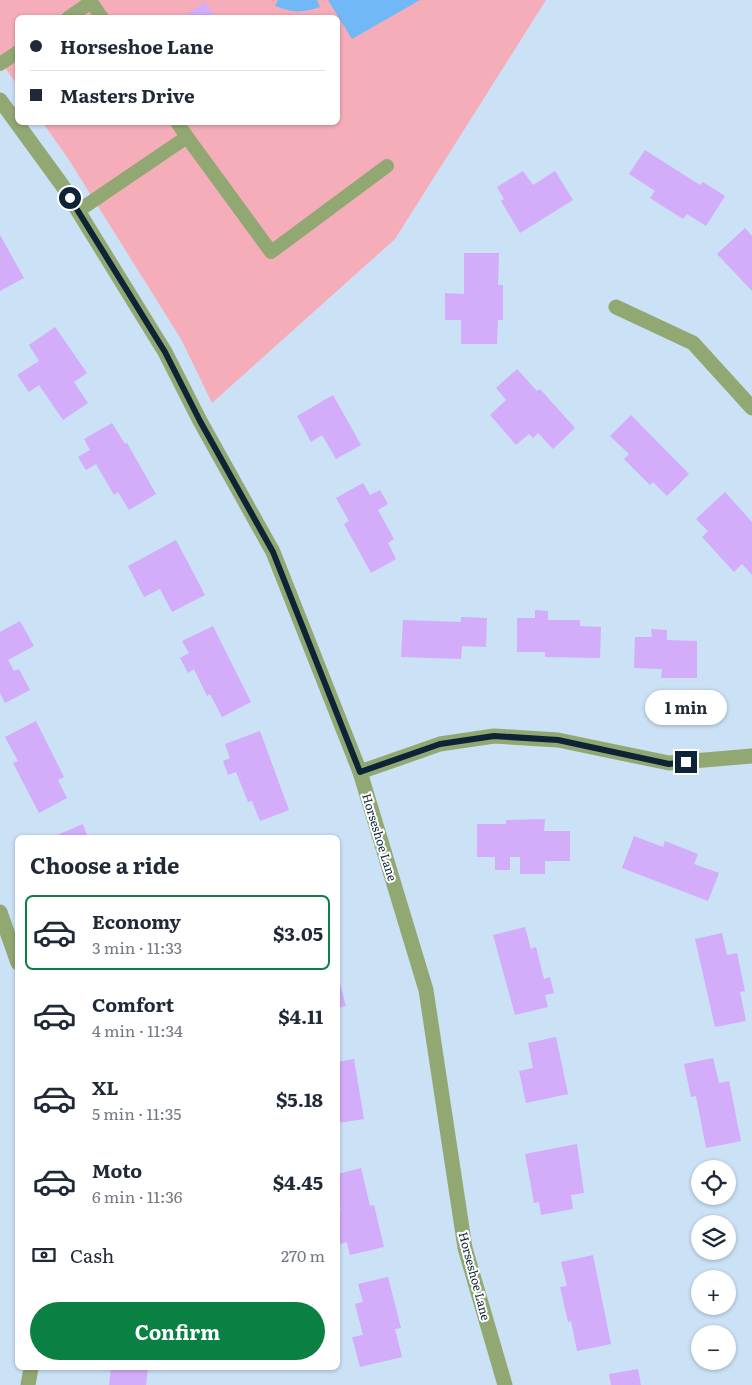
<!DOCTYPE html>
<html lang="en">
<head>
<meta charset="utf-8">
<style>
	:root { --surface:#fff; --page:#f6f6f7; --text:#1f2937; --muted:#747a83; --line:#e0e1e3; --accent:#0b8043 }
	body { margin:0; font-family:Literata,serif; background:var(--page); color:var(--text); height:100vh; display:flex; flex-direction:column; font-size:19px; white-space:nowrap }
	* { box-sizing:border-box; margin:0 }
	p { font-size:16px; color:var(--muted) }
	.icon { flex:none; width:28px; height:28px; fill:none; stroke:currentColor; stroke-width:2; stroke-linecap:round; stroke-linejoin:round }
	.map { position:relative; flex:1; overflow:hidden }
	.drawer { position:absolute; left:15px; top:835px; width:325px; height:535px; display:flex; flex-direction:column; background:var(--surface); border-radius:8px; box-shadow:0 1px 4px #0004 }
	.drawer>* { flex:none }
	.top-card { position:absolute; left:15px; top:15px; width:325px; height:110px; border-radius:8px; box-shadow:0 1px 4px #0004; display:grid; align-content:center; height:110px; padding:0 15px; background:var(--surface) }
	.tools { position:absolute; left:691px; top:1160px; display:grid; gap:10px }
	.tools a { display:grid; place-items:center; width:45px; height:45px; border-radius:50%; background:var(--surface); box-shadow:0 1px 4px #0004; font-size:25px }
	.end { position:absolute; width:22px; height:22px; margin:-11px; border:6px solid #0d2437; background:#fff; box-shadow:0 0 0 2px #fff }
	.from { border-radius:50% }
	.bubble { position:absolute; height:35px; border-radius:18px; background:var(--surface); box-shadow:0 1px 4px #0004; font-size:16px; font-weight:700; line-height:35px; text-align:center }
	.top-card b { display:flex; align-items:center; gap:18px; height:48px; font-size:19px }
	.top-card b+b { border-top:1px solid var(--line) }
	.top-card i { width:12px; height:12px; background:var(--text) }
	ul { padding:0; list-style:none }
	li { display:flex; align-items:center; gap:15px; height:75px; margin:0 10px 8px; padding:0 5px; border:2px solid transparent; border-radius:8px }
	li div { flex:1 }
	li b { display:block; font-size:19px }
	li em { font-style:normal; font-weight:700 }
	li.active { border-color:var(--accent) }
	li>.icon { width:45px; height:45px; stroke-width:1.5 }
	h2 { padding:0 15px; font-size:22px; line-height:60px }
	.pay { display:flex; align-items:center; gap:12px; height:55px; padding:0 15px; font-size:19px }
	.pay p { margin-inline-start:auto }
	.cta { display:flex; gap:10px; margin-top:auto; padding:10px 15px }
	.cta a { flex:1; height:58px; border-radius:30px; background:var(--accent); color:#fff; font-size:20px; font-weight:700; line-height:58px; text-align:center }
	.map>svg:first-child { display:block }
	.green { fill:#f5adba }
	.water { fill:#71b8f7 }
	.building { fill:#d3acfa }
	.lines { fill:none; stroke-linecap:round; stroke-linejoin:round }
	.lane { stroke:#92a873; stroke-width:14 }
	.street { stroke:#92a873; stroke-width:15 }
	.route { stroke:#0d2437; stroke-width:6 }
	.labels { text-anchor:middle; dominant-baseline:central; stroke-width:4; stroke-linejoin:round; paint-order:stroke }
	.street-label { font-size:12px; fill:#0d2437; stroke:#fff }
</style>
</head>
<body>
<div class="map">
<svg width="752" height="1385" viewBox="0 0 752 1385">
	<rect width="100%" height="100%" fill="#cbe1f6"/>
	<polygon class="green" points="0,0 546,0 395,239 212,403 181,339 69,160 43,123 338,122 338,18 18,18 17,85 0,60"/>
	<g class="water">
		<path d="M278,0H317L320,7C301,13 294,13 275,6Z"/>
		<polygon points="328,0 420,0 352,39"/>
	</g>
	<g class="building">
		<polygon points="205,2 216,18 183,18"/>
		<polygon points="645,150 700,185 703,182 725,196 706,226 687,214 683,219 650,198 655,191 629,174"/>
		<polygon points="523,171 533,185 555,171 573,200 520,233 501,201 504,199 497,187"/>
		<polygon points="745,228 752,236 752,291 717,254"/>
		<polygon points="0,235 24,278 0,291"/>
		<polygon points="464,253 499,253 498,285 503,285 503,320 498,320 497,344 461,344 461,320 445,320 445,293 464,294"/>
		<polygon points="55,327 87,373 74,382 88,403 63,420 39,385 29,392 17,375 39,361 29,345"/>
		<polygon points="517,369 537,391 540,389 575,428 553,449 538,433 533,438 529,434 516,445 490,415 506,400 496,388"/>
		<polygon points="333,395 361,445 336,459 322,435 311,442 297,416"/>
		<polygon points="631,415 689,474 667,496 653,482 650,485 624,459 629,454 610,436"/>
		<polygon points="112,423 125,444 127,443 156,494 129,510 118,492 114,495 96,464 86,470 78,457 90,450 84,439"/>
		<polygon points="363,483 370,495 380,490 388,504 378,510 394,539 388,543 396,559 371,573 344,524 349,521 336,498"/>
		<polygon points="725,492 752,522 752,575 742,564 734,572 702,537 708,531 696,519"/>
		<polygon points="176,540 205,595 172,612 160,589 144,597 128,566"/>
		<polygon points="535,610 548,611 548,620 580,620 580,626 601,627 600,658 545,657 545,652 517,652 517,618 535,618"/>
		<polygon points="461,617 487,618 486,647 462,646 461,659 401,657 403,620 461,622"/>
		<polygon points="20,621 34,646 8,660 14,671 19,669 30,690 5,703 0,693 0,632"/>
		<polygon points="213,626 251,702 222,717 210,694 207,696 194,669 188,673 180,658 189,653 182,641"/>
		<polygon points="651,629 667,630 667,640 697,641 697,678 661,678 662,669 634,668 635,637 652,637"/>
		<polygon points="36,721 64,777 58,780 67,798 39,813 13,763 18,761 5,737"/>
		<polygon points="260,731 289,810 260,821 252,801 248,802 236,772 228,775 223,761 230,758 225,744"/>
		<polygon points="545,819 544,831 570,831 570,861 545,861 545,874 520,874 520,857 510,857 510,870 495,870 495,857 477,857 477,824 506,824 506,820"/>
		<polygon points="83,824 88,838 58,838 57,835"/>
		<polygon points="634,836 663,847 665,841 698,854 694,864 719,873 708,901 622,868"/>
		<polygon points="525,927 531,949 536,947 544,979 550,977 554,993 545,995 548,1007 515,1015 493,935"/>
		<polygon points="722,933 727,955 737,953 745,991 740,992 746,1021 715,1027 695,939"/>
		<polygon points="338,976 346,1006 338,1008"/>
		<polygon points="556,1037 568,1094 526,1103 519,1071 533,1068 528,1043"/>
		<polygon points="713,1058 719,1083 729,1081 741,1141 706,1148 696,1096 691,1097 684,1064"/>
		<polygon points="354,1059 364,1119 338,1123 338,1062"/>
		<polygon points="577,1144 584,1193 571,1195 573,1209 541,1215 539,1202 534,1203 525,1154"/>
		<polygon points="361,1168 370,1206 374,1205 384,1247 350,1255 347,1242 338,1245 338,1211 341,1210 338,1197 338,1174"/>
		<polygon points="593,1255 611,1344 577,1351 571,1321 568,1322 560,1287 567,1286 561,1262"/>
		<polygon points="388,1277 401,1328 395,1329 402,1357 360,1367 352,1337 363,1335 355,1304 363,1302 358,1284"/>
		<polygon points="111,1368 148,1368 146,1385 109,1385"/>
		<polygon points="638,1369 641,1385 611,1385 609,1374"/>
	</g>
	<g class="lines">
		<g class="lane">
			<polyline points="68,18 91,2 102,18"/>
			<polyline points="0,64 18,52"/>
			<polyline points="187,137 271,252 387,166"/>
			<polyline points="78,211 187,137 177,122"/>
		</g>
		<g class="street">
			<polyline points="0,100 62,185 165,352 200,421 273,552 360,772 426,990 465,1248 505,1385"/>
			<polyline points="616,307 693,343 752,408"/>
			<polyline points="360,772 440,744 494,736 558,740 669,763 752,756"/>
			<polyline points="0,912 18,963"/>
			<polyline points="28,1385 31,1368"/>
		</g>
	</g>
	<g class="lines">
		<polyline class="route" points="70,198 165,352 200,421 273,552 360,772 440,744 494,736 558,740 669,764 686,762"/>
	</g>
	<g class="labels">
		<g class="street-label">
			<text transform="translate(380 837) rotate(73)">Horseshoe Lane</text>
			<text transform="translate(475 1276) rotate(75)">Horseshoe Lane</text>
		</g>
	</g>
</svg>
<div class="tools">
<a><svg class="icon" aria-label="locate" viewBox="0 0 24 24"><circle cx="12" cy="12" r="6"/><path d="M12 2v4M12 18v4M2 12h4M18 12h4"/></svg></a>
<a><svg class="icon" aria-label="layers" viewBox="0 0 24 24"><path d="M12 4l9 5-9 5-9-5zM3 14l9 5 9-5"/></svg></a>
<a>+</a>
<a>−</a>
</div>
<i class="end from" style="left:70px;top:198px"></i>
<i class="end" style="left:686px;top:762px"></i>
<div class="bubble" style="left:645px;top:690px;width:82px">1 min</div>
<div class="top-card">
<b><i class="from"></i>Horseshoe Lane</b>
<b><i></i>Masters Drive</b>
</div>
<section class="drawer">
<h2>Choose a ride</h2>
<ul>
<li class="active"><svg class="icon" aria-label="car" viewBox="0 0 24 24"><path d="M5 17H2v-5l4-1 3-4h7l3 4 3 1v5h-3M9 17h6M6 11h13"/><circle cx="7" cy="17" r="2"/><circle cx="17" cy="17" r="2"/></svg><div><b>Economy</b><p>3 min · 11:33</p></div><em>$3.05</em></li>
<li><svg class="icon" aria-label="car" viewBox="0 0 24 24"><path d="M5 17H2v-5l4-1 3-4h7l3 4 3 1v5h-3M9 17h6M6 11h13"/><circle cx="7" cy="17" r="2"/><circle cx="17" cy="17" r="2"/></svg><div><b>Comfort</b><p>4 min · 11:34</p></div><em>$4.11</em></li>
<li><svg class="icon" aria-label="car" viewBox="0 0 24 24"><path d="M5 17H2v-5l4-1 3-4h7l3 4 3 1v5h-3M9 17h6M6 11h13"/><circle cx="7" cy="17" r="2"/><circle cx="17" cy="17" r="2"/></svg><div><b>XL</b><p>5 min · 11:35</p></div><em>$5.18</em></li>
<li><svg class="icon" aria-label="car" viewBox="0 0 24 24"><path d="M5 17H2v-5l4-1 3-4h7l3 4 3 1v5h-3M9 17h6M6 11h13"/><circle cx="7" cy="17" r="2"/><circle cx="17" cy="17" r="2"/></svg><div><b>Moto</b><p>6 min · 11:36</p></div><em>$4.45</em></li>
</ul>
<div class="pay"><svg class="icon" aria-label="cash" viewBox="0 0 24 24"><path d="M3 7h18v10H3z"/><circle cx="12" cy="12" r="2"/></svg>Cash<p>270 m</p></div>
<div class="cta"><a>Confirm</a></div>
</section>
</div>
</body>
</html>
